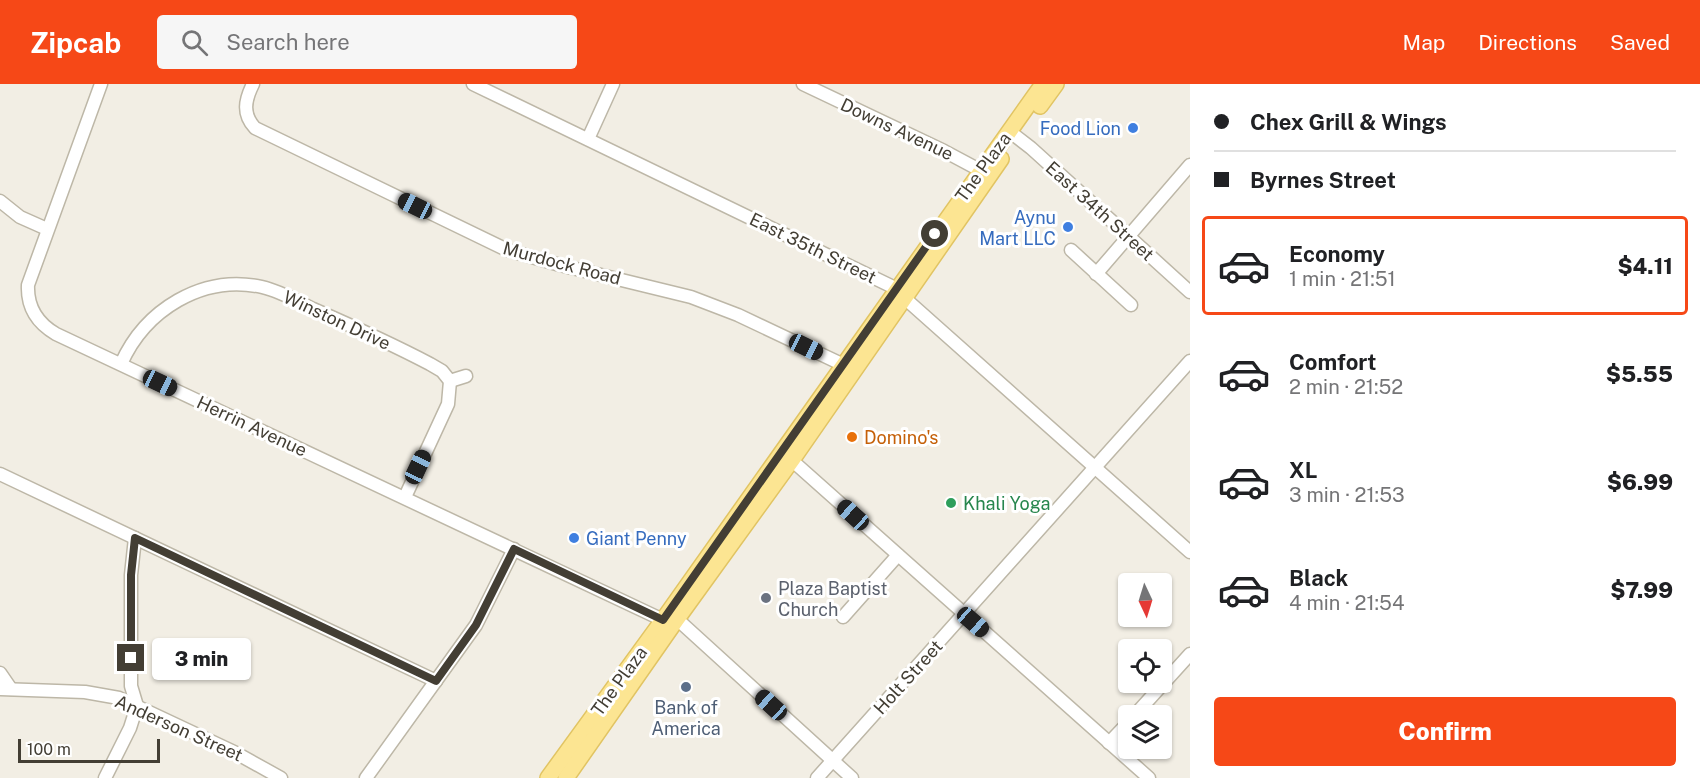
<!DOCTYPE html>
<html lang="en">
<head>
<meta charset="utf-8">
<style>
	:root { --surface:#fff; --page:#f6f6f6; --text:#202124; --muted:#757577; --line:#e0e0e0; --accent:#f64817 }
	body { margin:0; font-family:"Public Sans",sans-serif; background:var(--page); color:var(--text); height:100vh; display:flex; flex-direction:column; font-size:22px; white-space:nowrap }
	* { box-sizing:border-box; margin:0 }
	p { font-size:20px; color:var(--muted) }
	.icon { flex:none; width:33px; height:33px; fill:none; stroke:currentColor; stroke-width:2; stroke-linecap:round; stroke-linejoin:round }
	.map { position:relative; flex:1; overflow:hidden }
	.drawer { display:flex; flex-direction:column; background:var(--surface); width:510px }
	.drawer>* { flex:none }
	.top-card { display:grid; align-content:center; height:132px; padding:0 24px; background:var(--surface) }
	.needle { width:39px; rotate:176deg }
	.buttons { position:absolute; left:1118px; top:489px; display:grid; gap:12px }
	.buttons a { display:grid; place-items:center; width:54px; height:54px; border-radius:6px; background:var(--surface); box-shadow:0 2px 4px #0004; font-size:30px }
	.scale { position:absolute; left:18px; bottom:15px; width:142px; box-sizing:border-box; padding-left:6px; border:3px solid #433e34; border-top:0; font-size:16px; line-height:21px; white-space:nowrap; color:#433e34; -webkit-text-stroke:4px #fff; paint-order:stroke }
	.end { position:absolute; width:27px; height:27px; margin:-14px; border:8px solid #433e34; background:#fff; box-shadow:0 0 0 3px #fff }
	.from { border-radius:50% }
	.bubble { position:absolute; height:42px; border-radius:6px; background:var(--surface); box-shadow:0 2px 4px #0004; font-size:20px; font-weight:800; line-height:42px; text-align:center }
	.car { position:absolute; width:18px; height:36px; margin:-18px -9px; border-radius:8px; box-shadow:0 0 4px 2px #0007; background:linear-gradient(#222 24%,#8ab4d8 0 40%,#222 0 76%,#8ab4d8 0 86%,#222 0) }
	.top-card b { display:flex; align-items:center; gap:21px; height:57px; font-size:22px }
	.top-card b+b { border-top:2px solid var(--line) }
	.top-card i { width:15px; height:15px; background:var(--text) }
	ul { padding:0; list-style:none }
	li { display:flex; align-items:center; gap:18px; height:99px; margin:0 12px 9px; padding:0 12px; border:3px solid transparent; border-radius:6px }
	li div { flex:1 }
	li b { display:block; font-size:22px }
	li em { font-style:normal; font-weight:800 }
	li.active { border-color:var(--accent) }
	li>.icon { width:54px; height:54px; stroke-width:1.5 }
	.action { display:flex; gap:12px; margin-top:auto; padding:12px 24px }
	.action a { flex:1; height:69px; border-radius:6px; background:var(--accent); color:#fff; font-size:24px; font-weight:800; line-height:69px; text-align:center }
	header { display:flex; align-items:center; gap:36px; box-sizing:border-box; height:84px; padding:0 30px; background:var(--accent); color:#fff }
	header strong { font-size:28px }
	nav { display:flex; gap:33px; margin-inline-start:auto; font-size:21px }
	.search { width:420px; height:54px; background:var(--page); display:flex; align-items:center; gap:15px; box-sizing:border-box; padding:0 21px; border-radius:6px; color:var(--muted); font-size:22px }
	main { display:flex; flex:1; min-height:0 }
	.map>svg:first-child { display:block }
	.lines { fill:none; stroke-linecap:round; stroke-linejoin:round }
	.minor-casing { stroke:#bdb7a7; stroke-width:15 }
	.major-casing { stroke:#e1c463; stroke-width:18 }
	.minor { stroke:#fff; stroke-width:12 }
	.major { stroke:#fce592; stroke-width:15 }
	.route { stroke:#433e34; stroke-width:8 }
	.shop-dot { fill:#3f7fe0; stroke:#fff; stroke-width:2 }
	.food-dot { fill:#e8710a; stroke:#fff; stroke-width:2 }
	.leisure-dot { fill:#2e9e5b; stroke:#fff; stroke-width:2 }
	.worship-dot { fill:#6b7280; stroke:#fff; stroke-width:2 }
	.service-dot { fill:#5c6f8a; stroke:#fff; stroke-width:2 }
	.labels { text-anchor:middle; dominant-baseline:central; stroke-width:6; stroke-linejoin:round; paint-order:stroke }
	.shop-label { font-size:18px; fill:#366cbe; stroke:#fff; text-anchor:end }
	.street-label { font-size:18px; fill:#433e34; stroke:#fff }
	.food-label { font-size:18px; fill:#c56008; stroke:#fff; text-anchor:start }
	.leisure-label { font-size:18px; fill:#27864d; stroke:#fff; text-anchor:start }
	.worship-label { font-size:18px; fill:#5b616d; stroke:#fff; text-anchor:start }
	.service-label { font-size:18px; fill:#4e5e75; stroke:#fff }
</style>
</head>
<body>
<header>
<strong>Zipcab</strong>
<div class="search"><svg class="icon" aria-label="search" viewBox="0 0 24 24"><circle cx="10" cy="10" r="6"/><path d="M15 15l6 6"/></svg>Search here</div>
<nav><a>Map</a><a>Directions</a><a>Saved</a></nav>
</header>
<main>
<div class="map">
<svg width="1190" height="694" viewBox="0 0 1190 694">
	<rect width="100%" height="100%" fill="#f2eee4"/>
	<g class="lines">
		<g class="minor-casing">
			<g id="minor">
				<path d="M101,0L28,201C27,223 37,239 56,250L663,536"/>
				<path d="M253,0C245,16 242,30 255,44L507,166L560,181L691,213L738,231L850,284"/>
				<polyline points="473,0 891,202 1190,468"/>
				<polyline points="803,0 944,67 989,91"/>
				<polyline points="1009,47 1031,64 1190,208"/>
				<polyline points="588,55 613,0"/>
				<polyline points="0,117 20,133 47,145"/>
				<polyline points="1071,166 1131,221"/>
				<polyline points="1096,190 1190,81"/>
				<path d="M121,280C145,226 202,190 262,203C280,207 297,217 313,225C352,242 392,260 430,280L442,287L450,297L448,320L405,413"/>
				<polyline points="450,297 466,292"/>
				<polyline points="787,372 1149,694"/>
				<polyline points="0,390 436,597"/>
				<polyline points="843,533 898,471"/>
				<polyline points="677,535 852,694"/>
				<polyline points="0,589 11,605"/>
				<polyline points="0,605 85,608 119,614 236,669 281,694"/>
				<polyline points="1134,632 1190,570"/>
				<polyline points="1109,659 1128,639"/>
				<polyline points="105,694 130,644 137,622 131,602 131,491 135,454"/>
				<polyline points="366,694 476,541 514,465"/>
				<polyline points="817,694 1190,277"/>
			</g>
		</g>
		<g class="major-casing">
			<g id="major">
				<polyline points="1040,22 1056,0"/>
				<polyline points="548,694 663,536 1043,0"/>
				<polyline points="566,694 677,535 792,376 1001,75"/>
			</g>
		</g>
		<use href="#minor" class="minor"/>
		<use href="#major" class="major"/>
	</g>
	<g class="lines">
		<polyline class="route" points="131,574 131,491 135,454 436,597 476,541 514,465 663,536 935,150"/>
	</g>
	<g class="shop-dot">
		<circle cx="1133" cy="44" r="6"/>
		<circle cx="1068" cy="143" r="6"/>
		<circle cx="574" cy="454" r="6"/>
	</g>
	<circle class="food-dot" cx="852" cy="353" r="6"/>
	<circle class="leisure-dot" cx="951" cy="419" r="6"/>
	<circle class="worship-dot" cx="766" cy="514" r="6"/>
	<circle class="service-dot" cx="686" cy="603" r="6"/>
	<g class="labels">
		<g class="shop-label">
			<text x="1121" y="44">Food Lion</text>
			<text x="1056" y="133">Aynu<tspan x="1056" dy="21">Mart LLC</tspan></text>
			<text x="586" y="454" text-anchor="start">Giant Penny</text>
		</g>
		<g class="street-label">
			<text transform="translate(897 45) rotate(25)">Downs Avenue</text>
			<text transform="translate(983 83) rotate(-54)">The Plaza</text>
			<text transform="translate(1100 127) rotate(42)">East 34th Street</text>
			<text transform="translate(813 164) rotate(26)">East 35th Street</text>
			<text transform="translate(562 179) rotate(15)">Murdock Road</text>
			<text transform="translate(337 236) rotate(25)">Winston Drive</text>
			<text transform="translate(252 342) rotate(25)">Herrin Avenue</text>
			<text transform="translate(908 593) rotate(-48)">Holt Street</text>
			<text transform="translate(619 597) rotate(-54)">The Plaza</text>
			<text transform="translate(179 644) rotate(24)">Anderson Street</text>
		</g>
		<g class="food-label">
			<text x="864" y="353">Domino's</text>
		</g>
		<g class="leisure-label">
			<text x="963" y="419">Khali Yoga</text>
		</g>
		<g class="worship-label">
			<text x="778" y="504">Plaza Baptist<tspan x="778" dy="21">Church</tspan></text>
		</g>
		<g class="service-label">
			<text x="686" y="623">Bank of<tspan x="686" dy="21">America</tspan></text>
		</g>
	</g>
</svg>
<div class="buttons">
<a><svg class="needle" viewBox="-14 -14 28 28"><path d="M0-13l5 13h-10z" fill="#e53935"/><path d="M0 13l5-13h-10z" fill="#757577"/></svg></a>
<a><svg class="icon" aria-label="locate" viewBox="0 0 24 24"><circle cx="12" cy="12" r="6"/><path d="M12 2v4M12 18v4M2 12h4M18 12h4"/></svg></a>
<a><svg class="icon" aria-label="layers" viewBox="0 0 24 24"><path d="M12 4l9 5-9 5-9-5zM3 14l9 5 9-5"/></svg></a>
</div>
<div class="scale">100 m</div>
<i class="end from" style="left:935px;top:150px"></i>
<i class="end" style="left:131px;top:574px"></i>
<div class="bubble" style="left:152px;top:554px;width:99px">3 min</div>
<i class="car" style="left:415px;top:122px;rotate:296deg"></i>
<i class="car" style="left:806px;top:263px;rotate:116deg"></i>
<i class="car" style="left:160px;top:299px;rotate:115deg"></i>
<i class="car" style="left:418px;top:383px;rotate:25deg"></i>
<i class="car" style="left:853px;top:431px;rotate:312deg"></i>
<i class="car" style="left:973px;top:538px;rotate:131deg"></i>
<i class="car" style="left:771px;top:621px;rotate:312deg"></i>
</div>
<section class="drawer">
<div class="top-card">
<b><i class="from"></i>Chex Grill &amp; Wings</b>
<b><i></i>Byrnes Street</b>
</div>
<ul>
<li class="active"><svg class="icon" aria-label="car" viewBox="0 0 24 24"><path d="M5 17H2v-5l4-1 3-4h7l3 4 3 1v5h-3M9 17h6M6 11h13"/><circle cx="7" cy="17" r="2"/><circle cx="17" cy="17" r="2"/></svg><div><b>Economy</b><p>1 min · 21:51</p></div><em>$4.11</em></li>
<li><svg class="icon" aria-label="car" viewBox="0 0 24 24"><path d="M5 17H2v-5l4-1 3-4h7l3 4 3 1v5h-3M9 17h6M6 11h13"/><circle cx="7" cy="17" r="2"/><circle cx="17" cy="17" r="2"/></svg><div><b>Comfort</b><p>2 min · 21:52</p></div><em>$5.55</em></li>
<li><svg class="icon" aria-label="car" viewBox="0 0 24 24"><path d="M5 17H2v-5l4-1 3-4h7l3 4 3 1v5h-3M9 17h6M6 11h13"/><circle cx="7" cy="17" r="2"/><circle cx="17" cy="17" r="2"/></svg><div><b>XL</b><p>3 min · 21:53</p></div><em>$6.99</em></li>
<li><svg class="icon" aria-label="car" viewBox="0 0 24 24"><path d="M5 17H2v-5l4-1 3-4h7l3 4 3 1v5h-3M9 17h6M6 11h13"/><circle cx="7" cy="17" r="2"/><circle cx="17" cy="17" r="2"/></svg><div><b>Black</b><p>4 min · 21:54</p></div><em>$7.99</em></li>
</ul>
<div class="action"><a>Confirm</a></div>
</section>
</main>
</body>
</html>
